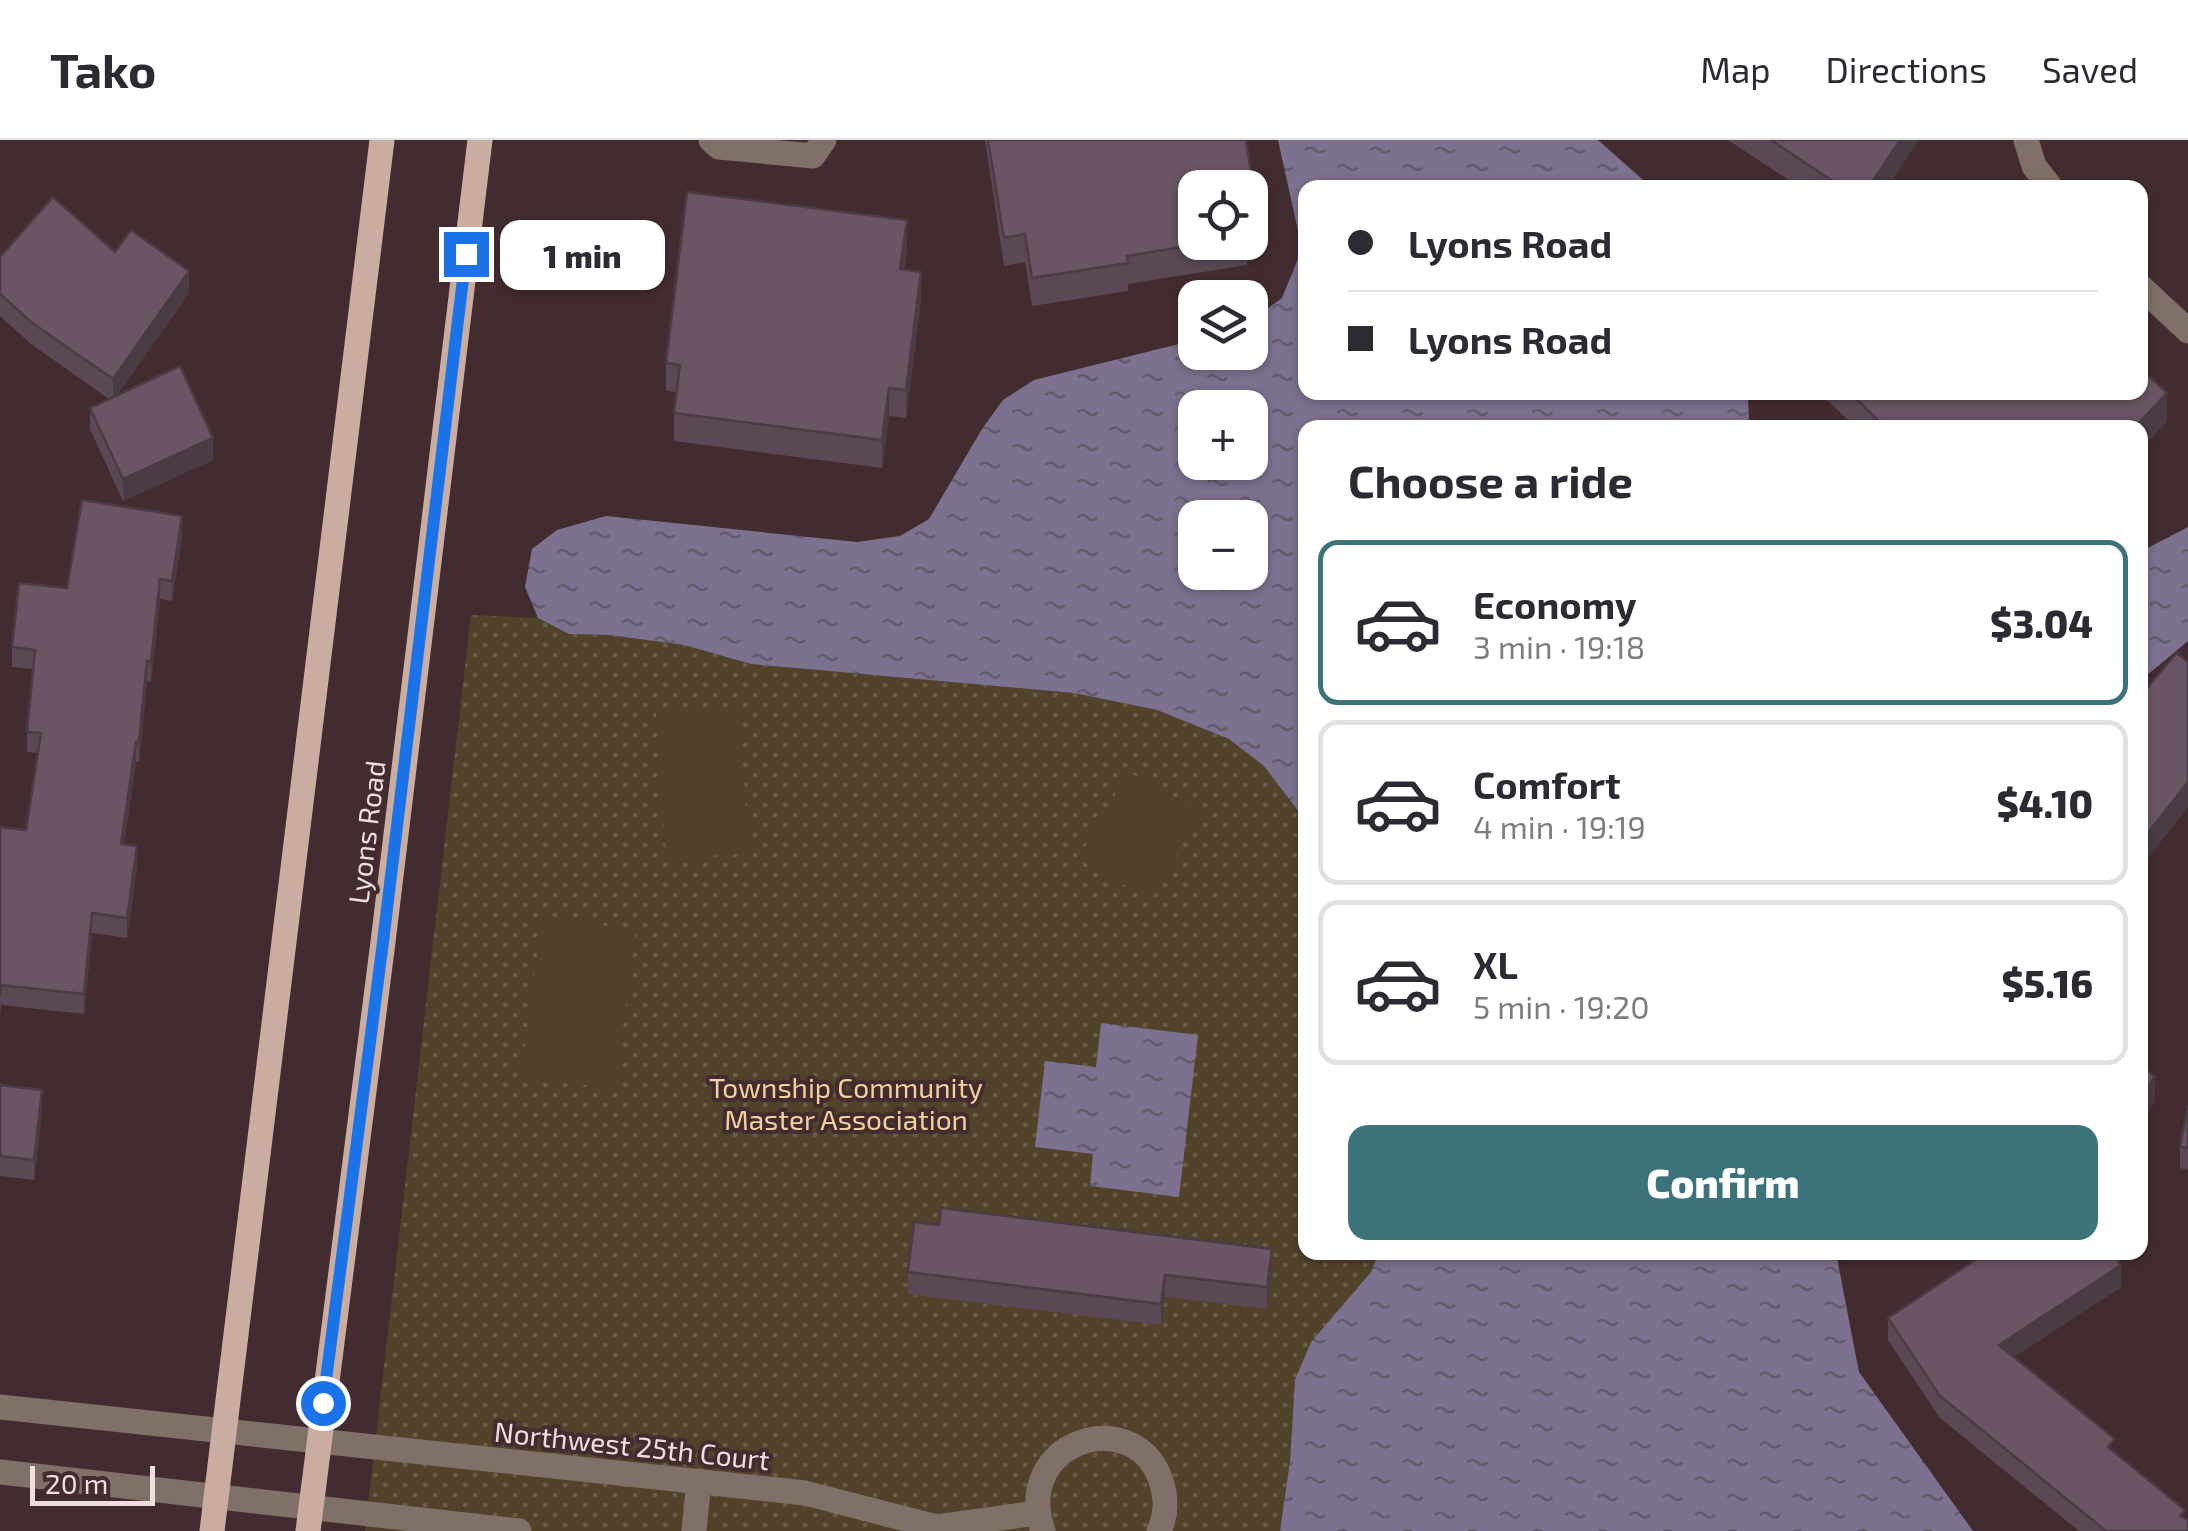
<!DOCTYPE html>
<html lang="en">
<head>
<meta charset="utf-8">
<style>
	:root { --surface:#fff; --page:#f2f2f3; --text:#2b2b33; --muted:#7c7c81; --line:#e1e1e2; --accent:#3c737b }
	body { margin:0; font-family:"Exo 2",sans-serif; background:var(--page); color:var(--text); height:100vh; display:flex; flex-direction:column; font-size:38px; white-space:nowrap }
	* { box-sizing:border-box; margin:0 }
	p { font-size:32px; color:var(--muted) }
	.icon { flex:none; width:55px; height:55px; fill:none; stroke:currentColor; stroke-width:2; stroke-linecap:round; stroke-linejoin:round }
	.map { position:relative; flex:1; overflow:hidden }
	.panel { position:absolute; left:1298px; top:280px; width:850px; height:840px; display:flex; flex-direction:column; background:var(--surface); border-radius:20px; box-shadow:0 2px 8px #0004 }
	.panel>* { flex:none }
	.banner { position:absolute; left:1298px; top:40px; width:850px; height:220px; border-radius:20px; box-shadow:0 2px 8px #0004; display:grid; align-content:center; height:220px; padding:0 50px; background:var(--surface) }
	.tools { position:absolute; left:1178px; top:30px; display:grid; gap:20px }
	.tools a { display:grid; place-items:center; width:90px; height:90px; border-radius:20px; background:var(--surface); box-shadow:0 2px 8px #0004; font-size:50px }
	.scale { position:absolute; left:30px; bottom:25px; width:125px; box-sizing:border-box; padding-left:10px; border:5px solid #eededf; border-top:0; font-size:28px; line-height:35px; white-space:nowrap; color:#eededf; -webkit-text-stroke:8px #432c2f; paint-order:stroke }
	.end { position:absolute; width:45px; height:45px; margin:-22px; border:12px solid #1a73e8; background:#fff; box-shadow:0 0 0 5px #fff }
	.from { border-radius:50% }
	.bubble { position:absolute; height:70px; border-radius:20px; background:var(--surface); box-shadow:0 2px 8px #0004; font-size:32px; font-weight:800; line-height:70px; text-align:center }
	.banner b { display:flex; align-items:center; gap:35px; height:95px; font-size:38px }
	.banner b+b { border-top:2px solid var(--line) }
	.banner i { width:25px; height:25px; background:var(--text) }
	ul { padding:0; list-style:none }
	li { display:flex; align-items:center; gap:30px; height:165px; margin:0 20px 15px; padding:0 30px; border:5px solid var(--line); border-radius:20px }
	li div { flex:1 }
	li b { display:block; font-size:38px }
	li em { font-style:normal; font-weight:800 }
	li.active { border-color:var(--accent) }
	li>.icon { width:90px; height:90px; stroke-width:1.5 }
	h2 { padding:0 50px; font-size:45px; line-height:120px }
	.action { display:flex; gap:20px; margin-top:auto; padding:20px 50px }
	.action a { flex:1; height:115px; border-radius:20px; background:var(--accent); color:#fff; font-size:40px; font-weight:800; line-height:115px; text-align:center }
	header { display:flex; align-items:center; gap:60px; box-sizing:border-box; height:140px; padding:0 50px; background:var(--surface); border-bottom:2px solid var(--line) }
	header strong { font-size:48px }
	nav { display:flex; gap:55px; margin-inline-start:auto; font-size:35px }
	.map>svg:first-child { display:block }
	.grass { fill:url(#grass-dots) }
	.pitch { fill:#51422a }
	.water { fill:url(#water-ripples); fill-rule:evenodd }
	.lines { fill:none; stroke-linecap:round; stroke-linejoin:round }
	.minor { stroke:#7f706a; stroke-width:25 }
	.major { stroke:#caada0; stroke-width:25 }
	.wall { fill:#5a4955 }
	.shaded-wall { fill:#4a3c45 }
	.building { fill:#695563; stroke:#4a3c45; stroke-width:2.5 }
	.route { stroke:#1a73e8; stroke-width:12 }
	.labels { text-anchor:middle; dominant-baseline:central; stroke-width:8; stroke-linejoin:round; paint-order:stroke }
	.street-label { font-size:28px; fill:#eededf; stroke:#432c2f }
	.park-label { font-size:28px; fill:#f2d19e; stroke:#432c2f }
</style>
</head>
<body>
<header>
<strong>Tako</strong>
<nav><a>Map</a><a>Directions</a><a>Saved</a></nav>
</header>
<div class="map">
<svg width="2188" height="1391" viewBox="0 0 2188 1391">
	<defs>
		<pattern id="grass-dots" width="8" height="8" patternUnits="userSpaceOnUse" patternTransform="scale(2.5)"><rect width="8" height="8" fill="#51422a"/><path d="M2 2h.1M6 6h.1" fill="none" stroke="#6a5d48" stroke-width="1.8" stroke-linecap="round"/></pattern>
		<pattern id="water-ripples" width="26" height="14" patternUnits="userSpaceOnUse" patternTransform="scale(2.5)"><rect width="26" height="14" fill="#7c718e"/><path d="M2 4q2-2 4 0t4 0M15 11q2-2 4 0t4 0" fill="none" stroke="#645c6c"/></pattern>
	</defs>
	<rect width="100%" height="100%" fill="#432c2f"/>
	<polygon class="grass" points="471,475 538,478 569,494 609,495 684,505 751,524 1074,553 1157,570 1229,599 1264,626 1305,680 1305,1112 1379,1113 1371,1132 1311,1202 1295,1240 1290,1321 1280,1391 365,1391"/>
	<g class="pitch">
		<polygon points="739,568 749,713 666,719 656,573"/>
		<polygon points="1128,632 1201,672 1151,760 1078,719"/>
		<polygon points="542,777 636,790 615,949 521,936"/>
	</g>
	<g class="water">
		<path d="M1278,0H1598L1651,47L1305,48V252L1748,253L1749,287L1305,288V680L1264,626L1229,599L1157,570L1074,553L751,524L684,505L609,495L569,494L538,478L525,447L532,409L557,390L606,376L857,402L900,396L929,379L982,289L1003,260L1034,240L1195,200V212H1250V181L1282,158L1302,109ZM1195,268H1250V322H1195ZM1195,378H1250V432H1195Z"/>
		<polygon points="2188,387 2188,501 2140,541 2140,412"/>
		<polygon points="1101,883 1198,895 1179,1057 1090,1046 1093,1014 1035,1007 1045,921 1096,927"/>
		<polygon points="1379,1112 1836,1113 1859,1232 1973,1391 1280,1391 1290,1321 1295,1240 1311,1202 1371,1132"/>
	</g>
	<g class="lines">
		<g class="minor">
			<polyline points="711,0 719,7 813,16 824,0"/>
			<polyline points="2026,0 2034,26 2051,48"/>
			<polyline points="2140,146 2188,191"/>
			<polyline points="0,1267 805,1353 937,1387"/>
			<polyline points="0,1332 519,1391"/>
			<polyline points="694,1391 699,1341"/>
			<polyline points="925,1391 937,1387 1037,1373"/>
			<path d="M1043,1391C1012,1301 1132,1264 1160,1338C1167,1357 1167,1373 1159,1391"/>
		</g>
		<g class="major">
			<polyline points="212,1391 382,0"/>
			<polyline points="308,1391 383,802 480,0"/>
		</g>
	</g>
	<g class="wall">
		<polygon points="985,0 1246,0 1252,39 1252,67 1250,68 1250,48 1195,48 1195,102 1247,102 1247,125 1128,144 1128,151 1032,166 1025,122 1004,126"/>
		<polygon points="1728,0 1918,0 1887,48 1801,48"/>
		<polygon points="907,108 904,130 921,160 906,278 889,276 882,328 674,301 674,273 677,252 666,251 666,223"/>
		<polygon points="115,112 189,153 116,256 213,320 123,361 90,289 90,268 109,259 31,204 0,176 0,117"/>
		<polygon points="1827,252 2140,252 2167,281 2140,310 2140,288 1856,288 1827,260"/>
		<polygon points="182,396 172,461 160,459 151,542 147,541 139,622 136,622 124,704 137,726 127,798 92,793 84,874 1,865 0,877 0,687 26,690 38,613 27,612 27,592 33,529 12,527 12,507 67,448"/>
		<polygon points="0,945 42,970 34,1040 0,1036"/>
		<polygon points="2188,966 2188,1030 2180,1028 2180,1007"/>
		<polygon points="1272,1131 1267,1169 1165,1157 1161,1185 908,1154 908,1132"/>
		<polygon points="2121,1147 2014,1217 2185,1379 2188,1391 2079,1391 1940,1278 1888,1200 1888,1178"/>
	</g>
	<g class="shaded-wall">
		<polygon points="1900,0 1918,0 1887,48 1868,48"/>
		<polygon points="907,80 907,108 900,157 900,129"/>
		<polygon points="189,131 189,153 113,261 113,239"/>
		<polygon points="921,132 921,160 906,278 906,250"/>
		<polygon points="889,248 889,276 882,328 882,300"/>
		<polygon points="2167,253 2167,281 2140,310 2140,288 2134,288"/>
		<polygon points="213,298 213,320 123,361 123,339"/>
		<polygon points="182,376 182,396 172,461 172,441"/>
		<polygon points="160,439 160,459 151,542 151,522"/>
		<polygon points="147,521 147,541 139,622 139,602"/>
		<polygon points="136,602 136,622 121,724 121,704"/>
		<polygon points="2188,642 2188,667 2140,728 2140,703"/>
		<polygon points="137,706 137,726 127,798 127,778"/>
		<polygon points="92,773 92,793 84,874 84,854"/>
		<polygon points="2155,937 2155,962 2140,979 2140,954"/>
		<polygon points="42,950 42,970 34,1040 34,1020"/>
		<polygon points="1272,1109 1272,1131 1267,1169 1267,1147"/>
		<polygon points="2121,1125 2121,1147 1999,1227 1999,1205"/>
		<polygon points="1165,1135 1165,1157 1161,1185 1161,1164"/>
	</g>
	<g class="building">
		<polygon points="988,0 1246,0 1252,39 1238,42 1239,48 1195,48 1195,102 1212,102 1127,116 1128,123 1032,138 1025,94 1004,98"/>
		<polygon points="1771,0 1900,0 1868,48 1843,48"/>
		<polygon points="687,52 907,80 900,129 921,132 906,250 889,248 882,300 674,273 680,225 666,223"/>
		<polygon points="53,57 115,112 131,90 189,131 113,239 31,182 0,154 0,117"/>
		<polygon points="180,226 213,298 123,339 90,268"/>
		<polygon points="2140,228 2167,253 2134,288 1886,288 1849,252 2140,252"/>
		<polygon points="82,360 182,376 172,441 160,439 151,522 147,521 139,602 136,602 121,704 137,706 127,778 92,773 84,854 1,845 0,857 0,687 26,690 41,593 27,592 35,510 12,507 19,443 67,448"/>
		<polygon points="2177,513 2188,522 2188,642 2140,703 2140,556"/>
		<polygon points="2140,924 2155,937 2140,954"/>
		<polygon points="0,945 42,950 34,1020 0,1016"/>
		<polygon points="2188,966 2188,1008 2180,1007"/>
		<polygon points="941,1068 1272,1109 1267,1147 1165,1135 1161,1164 908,1132 914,1082 939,1085"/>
		<polygon points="1987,1112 2113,1112 2121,1125 1999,1205 2115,1299 2108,1307 2185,1370 2180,1376 2188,1380 2188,1391 2106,1391 1940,1256 1888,1178"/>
	</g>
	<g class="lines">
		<polyline class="route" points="323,1263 383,802 466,114"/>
	</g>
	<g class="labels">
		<g class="street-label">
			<text transform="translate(366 692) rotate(-83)">Lyons Road</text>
			<text transform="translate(632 1305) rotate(6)">Northwest 25th Court</text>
		</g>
		<g class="park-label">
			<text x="846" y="947">Township Community<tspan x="846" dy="32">Master Association</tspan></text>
		</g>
	</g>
</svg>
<div class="tools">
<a><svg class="icon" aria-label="locate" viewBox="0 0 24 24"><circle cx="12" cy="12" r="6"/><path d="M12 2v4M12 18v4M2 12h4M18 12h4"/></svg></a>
<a><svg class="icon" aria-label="layers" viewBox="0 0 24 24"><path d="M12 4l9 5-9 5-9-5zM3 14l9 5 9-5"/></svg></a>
<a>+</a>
<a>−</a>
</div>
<div class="scale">20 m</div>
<i class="end from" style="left:323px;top:1263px"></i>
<i class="end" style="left:466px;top:114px"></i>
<div class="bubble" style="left:500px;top:80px;width:165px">1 min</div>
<div class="banner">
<b><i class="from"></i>Lyons Road</b>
<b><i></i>Lyons Road</b>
</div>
<section class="panel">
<h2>Choose a ride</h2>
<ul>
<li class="active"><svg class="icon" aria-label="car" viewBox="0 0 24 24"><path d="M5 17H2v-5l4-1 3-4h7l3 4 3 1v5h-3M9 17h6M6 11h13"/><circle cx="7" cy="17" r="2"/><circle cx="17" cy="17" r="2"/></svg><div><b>Economy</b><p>3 min · 19:18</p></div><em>$3.04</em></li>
<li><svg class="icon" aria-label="car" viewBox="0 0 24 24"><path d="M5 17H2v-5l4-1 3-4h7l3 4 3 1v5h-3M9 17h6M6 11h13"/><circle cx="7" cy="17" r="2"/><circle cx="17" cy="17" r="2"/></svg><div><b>Comfort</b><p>4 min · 19:19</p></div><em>$4.10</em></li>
<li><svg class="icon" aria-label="car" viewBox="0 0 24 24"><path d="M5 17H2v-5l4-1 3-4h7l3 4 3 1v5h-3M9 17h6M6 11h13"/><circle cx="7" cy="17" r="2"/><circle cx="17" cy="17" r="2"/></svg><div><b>XL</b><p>5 min · 19:20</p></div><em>$5.16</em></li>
</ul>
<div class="action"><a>Confirm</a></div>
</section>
</div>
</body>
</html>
